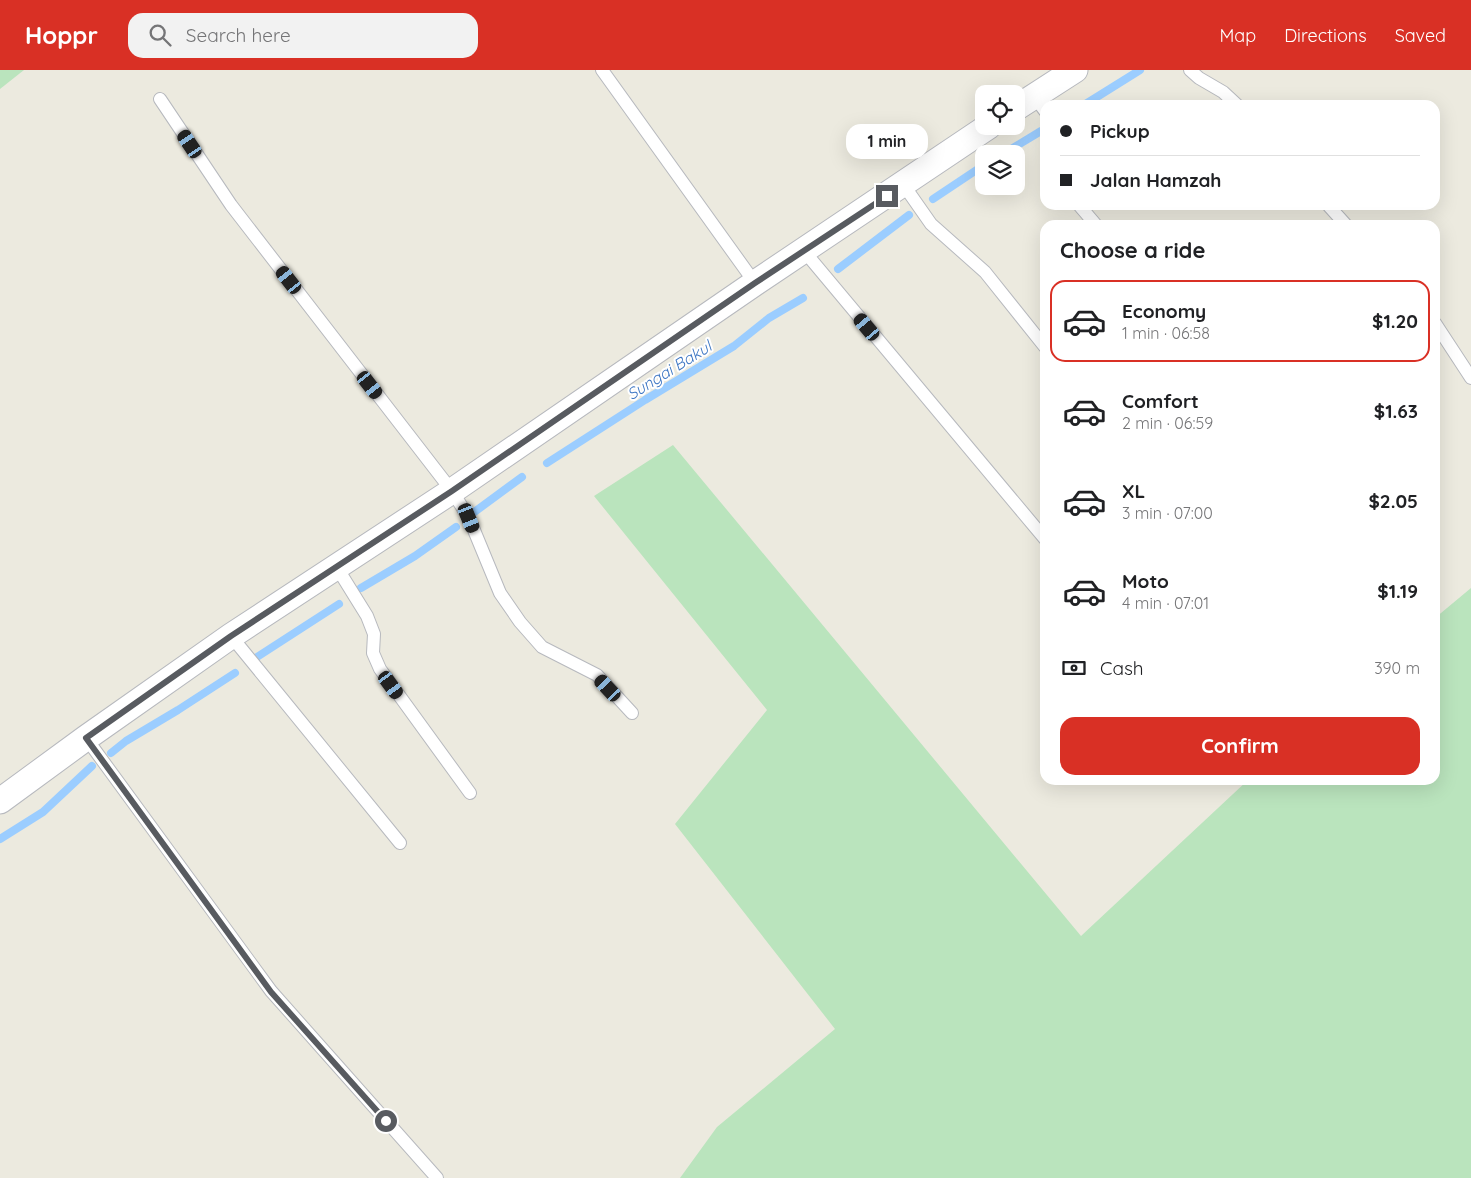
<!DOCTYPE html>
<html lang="en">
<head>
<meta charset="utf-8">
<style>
	:root { --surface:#fff; --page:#f2f2f2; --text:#202124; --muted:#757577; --line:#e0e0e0; --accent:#d93025 }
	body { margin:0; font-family:Quicksand,sans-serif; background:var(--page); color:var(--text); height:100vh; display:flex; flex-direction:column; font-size:19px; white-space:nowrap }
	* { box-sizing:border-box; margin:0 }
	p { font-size:16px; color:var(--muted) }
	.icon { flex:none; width:28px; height:28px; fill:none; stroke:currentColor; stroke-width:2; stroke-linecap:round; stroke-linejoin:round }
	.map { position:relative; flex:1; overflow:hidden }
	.panel { position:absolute; left:1040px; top:150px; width:400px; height:565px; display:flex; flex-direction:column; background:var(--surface); border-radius:15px; box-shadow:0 5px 20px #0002 }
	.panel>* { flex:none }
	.top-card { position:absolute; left:1040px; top:30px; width:400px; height:110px; border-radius:15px; box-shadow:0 5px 20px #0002; display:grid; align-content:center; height:110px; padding:0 20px; background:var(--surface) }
	.buttons { position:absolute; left:975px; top:15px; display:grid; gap:10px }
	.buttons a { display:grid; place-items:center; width:50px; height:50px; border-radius:10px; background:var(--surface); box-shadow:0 5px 20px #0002; font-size:25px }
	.end { position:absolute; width:22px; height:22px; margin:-11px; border:6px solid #585b60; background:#fff; box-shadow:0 0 0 2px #fff }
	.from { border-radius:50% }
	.bubble { position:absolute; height:35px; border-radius:15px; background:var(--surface); box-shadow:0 5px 20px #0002; font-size:16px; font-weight:800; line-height:35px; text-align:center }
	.car { position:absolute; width:15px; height:30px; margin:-15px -8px; border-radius:6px; box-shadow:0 0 4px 1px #0007; background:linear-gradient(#222 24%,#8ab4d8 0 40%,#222 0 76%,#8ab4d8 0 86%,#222 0) }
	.top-card b { display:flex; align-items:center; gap:18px; height:48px; font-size:19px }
	.top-card b+b { border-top:1px solid var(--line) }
	.top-card i { width:12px; height:12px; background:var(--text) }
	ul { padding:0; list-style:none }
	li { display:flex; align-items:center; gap:15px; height:82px; margin:0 10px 8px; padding:0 10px; border:2px solid transparent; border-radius:15px }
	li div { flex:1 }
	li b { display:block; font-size:19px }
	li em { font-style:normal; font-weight:800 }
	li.current { border-color:var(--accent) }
	li>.icon { width:45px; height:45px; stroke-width:1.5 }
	h2 { padding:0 20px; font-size:22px; line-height:60px }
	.pay { display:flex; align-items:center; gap:12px; height:55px; padding:0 20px; font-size:19px }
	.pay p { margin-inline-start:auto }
	.primary-button { display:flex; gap:10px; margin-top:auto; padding:10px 20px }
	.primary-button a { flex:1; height:58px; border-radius:15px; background:var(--accent); color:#fff; font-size:20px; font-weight:800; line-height:58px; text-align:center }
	header { display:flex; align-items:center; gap:30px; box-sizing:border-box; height:70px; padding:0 25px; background:var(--accent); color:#fff }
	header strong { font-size:24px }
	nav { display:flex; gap:28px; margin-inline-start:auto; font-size:18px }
	.search { width:350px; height:45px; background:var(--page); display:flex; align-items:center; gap:12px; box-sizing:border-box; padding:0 18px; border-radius:15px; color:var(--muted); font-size:19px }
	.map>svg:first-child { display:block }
	.green { fill:#bae4bd }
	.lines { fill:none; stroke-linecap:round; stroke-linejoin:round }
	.stream { stroke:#9bcdff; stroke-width:8 }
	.lane-casing { stroke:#b7b9be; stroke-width:14 }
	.street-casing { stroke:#b7b9be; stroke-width:27 }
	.lane { stroke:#fff; stroke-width:12 }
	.street { stroke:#fff; stroke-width:25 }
	.route { stroke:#585b60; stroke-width:6 }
	.labels { text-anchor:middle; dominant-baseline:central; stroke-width:4; stroke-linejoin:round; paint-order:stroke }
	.water-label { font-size:16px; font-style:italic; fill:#3d76c3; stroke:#fff }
</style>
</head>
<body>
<header>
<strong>Hoppr</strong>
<div class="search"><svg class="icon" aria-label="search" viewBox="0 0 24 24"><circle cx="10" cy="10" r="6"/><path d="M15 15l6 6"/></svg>Search here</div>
<nav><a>Map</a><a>Directions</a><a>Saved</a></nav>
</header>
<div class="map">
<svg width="1471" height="1108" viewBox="0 0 1471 1108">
	<rect width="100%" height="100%" fill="#eceadf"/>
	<g class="green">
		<polygon points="0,0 24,0 0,19"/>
		<polygon points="673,375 1081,866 1248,710 1435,710 1435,548 1471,518 1471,1108 680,1108 717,1057 835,959 675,754 767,640 594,426"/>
	</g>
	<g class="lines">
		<g class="stream">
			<polyline points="1084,35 1140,0"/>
			<polyline points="1003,84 1041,61"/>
			<polyline points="933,129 984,95"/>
			<polyline points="838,199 909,145"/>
			<polyline points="547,393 645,330 734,276 769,248 803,228"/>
			<polyline points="473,443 522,407"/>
			<polyline points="361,518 415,486 456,457"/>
			<polyline points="257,587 339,534"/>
			<polyline points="111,683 126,671 178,640 235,603"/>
			<polyline points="0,769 43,742 92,696"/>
		</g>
		<g class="lane-casing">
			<g id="lane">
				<polyline points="602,0 755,213"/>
				<polyline points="1190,0 1199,8 1223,22 1237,35"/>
				<polyline points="1034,26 1045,41"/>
				<polyline points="160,29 231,135 452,421 469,448 500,523 520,552 542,577 597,605 632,643"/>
				<polyline points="903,114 931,154 985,202 1045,277"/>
				<polyline points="1079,135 1096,155"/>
				<polyline points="1328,135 1346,155"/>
				<polyline points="804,181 1045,469"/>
				<polyline points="1435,253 1471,308"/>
				<polyline points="336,496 367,546 374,564 373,583 380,599 470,723"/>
				<polyline points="231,566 400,773"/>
				<polyline points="86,668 271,921 437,1108"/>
			</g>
		</g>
		<g class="street-casing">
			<g id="street">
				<polyline points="1016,38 1075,0"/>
				<polyline points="0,731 86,668 231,566 452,421 755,213 989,56"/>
			</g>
		</g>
		<use href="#lane" class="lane"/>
		<use href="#street" class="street"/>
	</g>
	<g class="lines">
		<polyline class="route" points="386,1051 271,922 86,668 231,566 452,421 755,213 887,126"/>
	</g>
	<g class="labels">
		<g class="water-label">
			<text transform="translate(669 300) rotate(-32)">Sungai Bakul</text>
		</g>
	</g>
</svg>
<div class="buttons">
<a><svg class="icon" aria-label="locate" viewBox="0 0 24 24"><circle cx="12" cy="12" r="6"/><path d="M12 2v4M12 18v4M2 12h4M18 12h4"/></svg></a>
<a><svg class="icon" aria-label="layers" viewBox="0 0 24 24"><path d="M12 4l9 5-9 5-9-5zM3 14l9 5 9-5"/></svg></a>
</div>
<i class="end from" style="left:386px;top:1051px"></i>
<i class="end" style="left:887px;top:126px"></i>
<div class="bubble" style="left:846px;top:54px;width:82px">1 min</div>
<i class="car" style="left:190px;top:74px;rotate:326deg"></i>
<i class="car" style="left:289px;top:210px;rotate:322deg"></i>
<i class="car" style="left:867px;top:257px;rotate:320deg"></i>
<i class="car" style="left:370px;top:315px;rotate:142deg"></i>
<i class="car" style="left:469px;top:448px;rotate:158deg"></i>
<i class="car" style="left:391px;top:615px;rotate:144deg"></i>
<i class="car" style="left:608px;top:618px;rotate:317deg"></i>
<div class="top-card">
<b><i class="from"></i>Pickup</b>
<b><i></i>Jalan Hamzah</b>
</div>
<section class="panel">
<h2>Choose a ride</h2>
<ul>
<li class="current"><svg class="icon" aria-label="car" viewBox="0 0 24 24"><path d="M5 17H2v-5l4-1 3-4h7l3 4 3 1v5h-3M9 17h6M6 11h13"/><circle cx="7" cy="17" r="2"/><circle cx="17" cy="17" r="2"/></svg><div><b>Economy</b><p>1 min · 06:58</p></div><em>$1.20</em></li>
<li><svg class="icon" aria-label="car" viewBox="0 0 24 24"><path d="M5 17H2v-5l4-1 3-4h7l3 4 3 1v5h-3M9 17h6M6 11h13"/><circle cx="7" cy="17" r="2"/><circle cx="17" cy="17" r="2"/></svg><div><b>Comfort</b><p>2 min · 06:59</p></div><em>$1.63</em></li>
<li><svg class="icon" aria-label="car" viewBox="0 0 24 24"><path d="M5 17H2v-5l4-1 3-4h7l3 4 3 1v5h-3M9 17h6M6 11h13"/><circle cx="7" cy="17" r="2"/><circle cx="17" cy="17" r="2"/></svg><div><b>XL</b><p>3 min · 07:00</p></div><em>$2.05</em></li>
<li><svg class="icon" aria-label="car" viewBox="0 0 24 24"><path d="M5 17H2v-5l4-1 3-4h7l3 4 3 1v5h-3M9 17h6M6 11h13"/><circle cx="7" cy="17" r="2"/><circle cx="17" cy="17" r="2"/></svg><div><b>Moto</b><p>4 min · 07:01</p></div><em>$1.19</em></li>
</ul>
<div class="pay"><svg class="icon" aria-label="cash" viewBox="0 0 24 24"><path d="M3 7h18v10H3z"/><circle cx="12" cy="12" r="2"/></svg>Cash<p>390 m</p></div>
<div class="primary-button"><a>Confirm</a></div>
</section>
</div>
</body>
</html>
